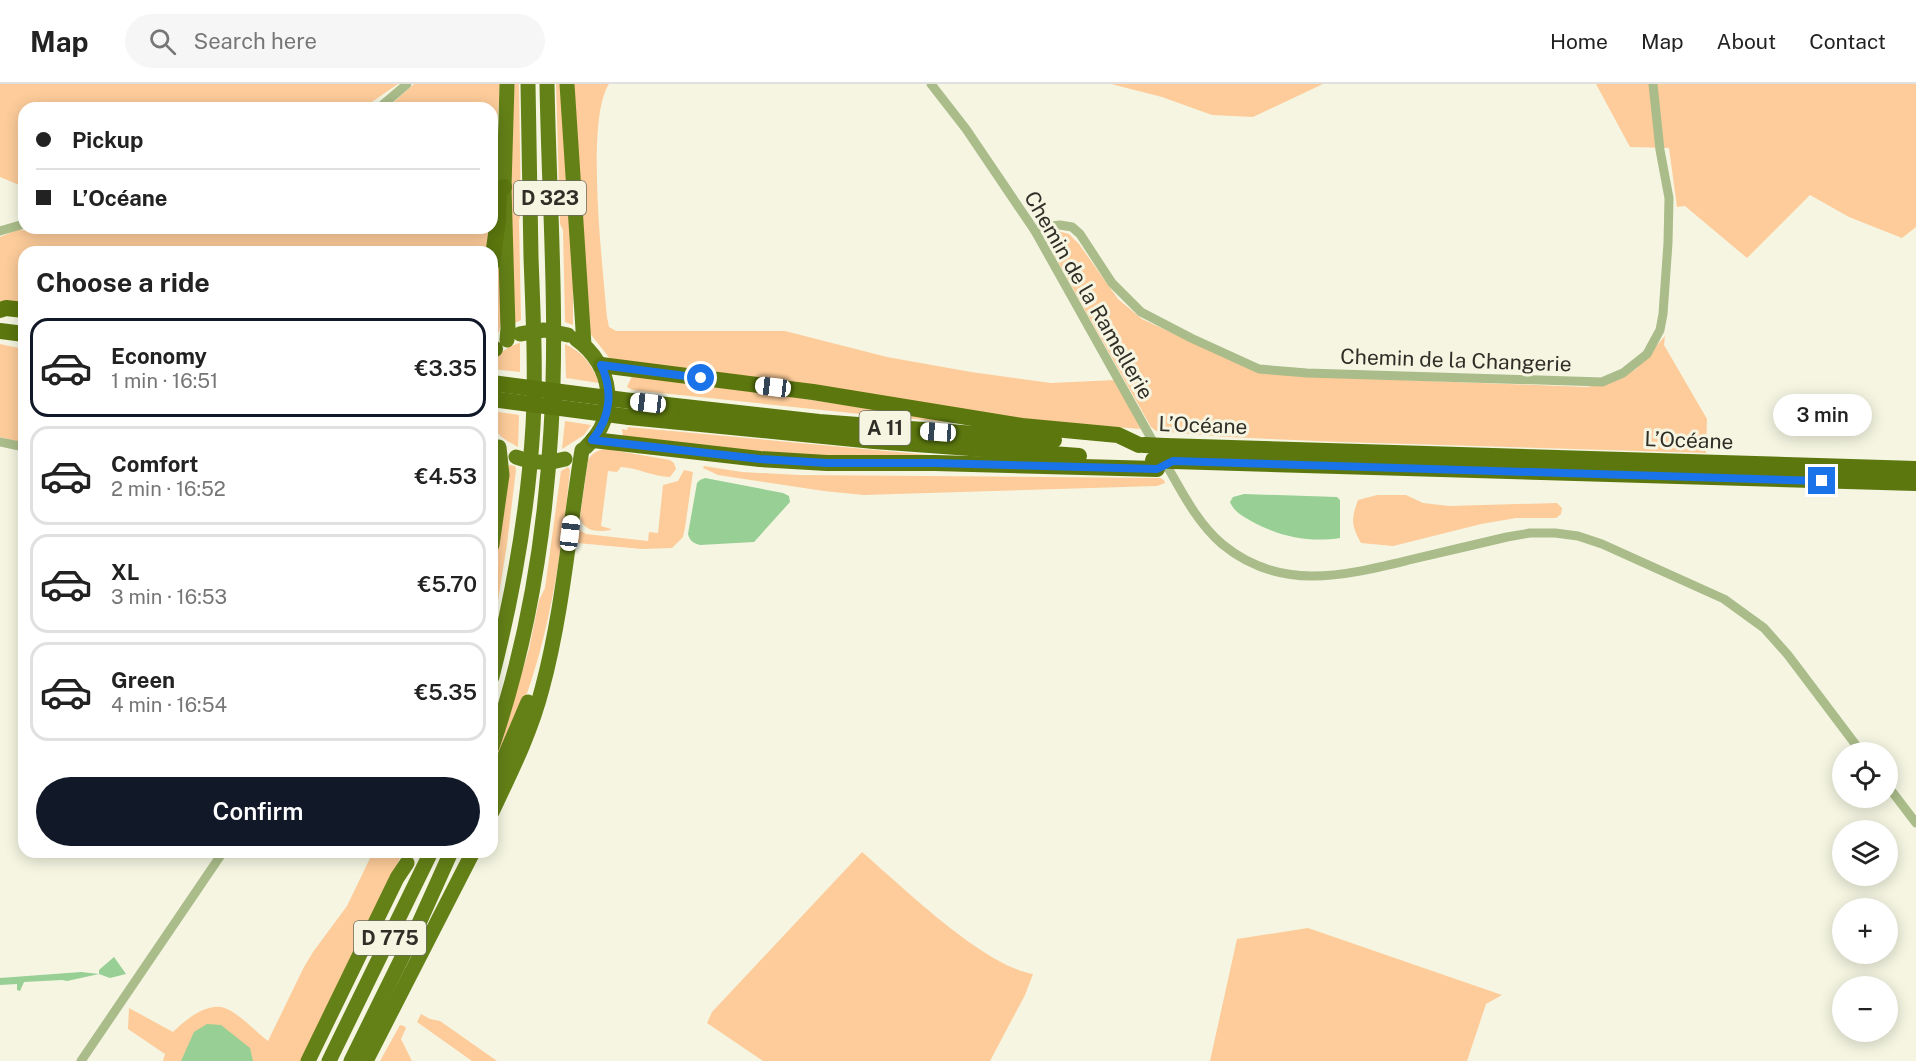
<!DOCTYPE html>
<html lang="en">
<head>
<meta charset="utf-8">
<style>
	:root { --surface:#fff; --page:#f6f6f6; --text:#222; --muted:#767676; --line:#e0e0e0; --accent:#111827 }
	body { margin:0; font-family:"Public Sans",sans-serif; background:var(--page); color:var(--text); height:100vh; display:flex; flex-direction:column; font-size:22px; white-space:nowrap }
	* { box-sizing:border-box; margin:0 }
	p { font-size:20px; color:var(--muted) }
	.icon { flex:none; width:33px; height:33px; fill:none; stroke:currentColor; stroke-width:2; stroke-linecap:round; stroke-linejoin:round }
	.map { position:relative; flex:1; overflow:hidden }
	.details { position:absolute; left:18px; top:162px; width:480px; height:612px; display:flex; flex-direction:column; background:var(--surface); border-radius:18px; box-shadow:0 3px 15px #0003 }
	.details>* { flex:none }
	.hud { position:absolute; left:18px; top:18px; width:480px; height:132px; border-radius:18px; box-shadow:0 3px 15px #0003; display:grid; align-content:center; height:132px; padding:0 18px; background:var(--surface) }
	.fabs { position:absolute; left:1832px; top:658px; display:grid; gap:12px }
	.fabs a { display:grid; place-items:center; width:66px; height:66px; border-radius:50%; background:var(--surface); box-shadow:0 3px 15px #0003; font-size:30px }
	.end { position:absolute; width:27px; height:27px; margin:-14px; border:8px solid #1a73e8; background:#fff; box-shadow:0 0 0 3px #fff }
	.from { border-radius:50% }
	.bubble { position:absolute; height:42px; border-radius:21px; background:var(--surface); box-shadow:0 3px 15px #0003; font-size:20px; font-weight:600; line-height:42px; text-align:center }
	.car { position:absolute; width:18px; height:36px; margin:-18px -9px; border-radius:8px; box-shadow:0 0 4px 2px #0007; background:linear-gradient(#fff 24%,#345 0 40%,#fff 0 76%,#345 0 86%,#fff 0) }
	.hud b { display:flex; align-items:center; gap:21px; height:57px; font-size:22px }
	.hud b+b { border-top:2px solid var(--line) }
	.hud i { width:15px; height:15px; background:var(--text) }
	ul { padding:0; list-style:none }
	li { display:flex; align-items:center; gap:18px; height:99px; margin:0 12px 9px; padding:0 6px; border:3px solid var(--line); border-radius:18px }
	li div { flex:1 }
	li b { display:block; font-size:22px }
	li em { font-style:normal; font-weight:600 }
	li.current { border-color:var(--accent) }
	li>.icon { width:54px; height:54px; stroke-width:1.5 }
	h2 { padding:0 18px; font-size:27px; line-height:72px }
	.button { display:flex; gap:12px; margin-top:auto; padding:12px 18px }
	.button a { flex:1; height:69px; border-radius:36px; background:var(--accent); color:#fff; font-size:24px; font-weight:600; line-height:69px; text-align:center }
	header { display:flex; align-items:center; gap:36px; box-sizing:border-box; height:84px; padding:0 30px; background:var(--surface); border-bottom:2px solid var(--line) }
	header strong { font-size:28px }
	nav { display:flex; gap:33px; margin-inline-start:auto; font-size:21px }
	.search { width:420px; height:54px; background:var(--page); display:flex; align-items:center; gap:15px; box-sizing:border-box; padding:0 21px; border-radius:33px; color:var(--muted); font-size:22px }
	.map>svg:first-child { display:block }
	.green { fill:#fdcc9a }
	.water { fill:#98cf95 }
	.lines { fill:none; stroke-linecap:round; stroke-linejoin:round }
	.minor { stroke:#aabc8a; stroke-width:9 }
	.trunk { stroke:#648117; stroke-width:15 }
	.motorway { stroke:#5b770e; stroke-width:16 }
	.trunk-bridge { stroke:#648117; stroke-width:15 }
	.motorway-bridge { stroke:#5b770e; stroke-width:16 }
	.route { stroke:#1a73e8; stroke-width:8 }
	.labels { text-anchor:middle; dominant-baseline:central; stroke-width:6; stroke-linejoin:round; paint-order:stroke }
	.shield { fill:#f5f5e2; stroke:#6a6a5f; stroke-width:1.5 }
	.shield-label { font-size:20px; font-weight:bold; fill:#2f2e27 }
	.street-label { font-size:21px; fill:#2f2e27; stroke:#f5f5e2 }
</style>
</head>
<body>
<header>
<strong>Map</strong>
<div class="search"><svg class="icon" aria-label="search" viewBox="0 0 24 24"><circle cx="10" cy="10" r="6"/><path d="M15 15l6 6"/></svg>Search here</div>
<nav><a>Home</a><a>Map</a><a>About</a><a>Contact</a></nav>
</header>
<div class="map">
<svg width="1916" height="977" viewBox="0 0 1916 977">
	<rect width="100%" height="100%" fill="#f5f5e2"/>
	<g class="green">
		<polygon points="0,0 398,0 363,24 24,24 24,103 0,93"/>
		<polygon points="414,0 500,0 492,121 492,24 387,24"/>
		<polygon points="511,0 519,0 521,130 519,136 521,236 515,239 509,142"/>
		<polygon points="556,0 563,0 573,175 573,241 565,238 563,146 560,140"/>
		<path d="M573,0H609C585,36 603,185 607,233L609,243L616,247H785L887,273L971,288L1051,299L1115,296L1141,345L1038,337L611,276L589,248Z"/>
		<polygon points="1111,0 1323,0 1253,33 1212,31 1162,13"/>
		<polygon points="1596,0 1916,0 1916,143 1902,154 1849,133 1810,111 1747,174 1685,122 1677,123 1669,64 1630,63"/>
		<polygon points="210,144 490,144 487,168 24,168 24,219 0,217 0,153 17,146 139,150 186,149"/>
		<polygon points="1058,147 1069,150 1079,160 1118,215 1142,235 1256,288 1324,293 1587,303 1618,296 1636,285 1665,252 1664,261 1707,335 1706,369 1340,358 1227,353 1156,347 1151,343 1050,164 1046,156 1051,148"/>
		<polygon points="496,183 500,184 501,239 499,248 492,253 492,193"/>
		<path d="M520,259V288L492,285C494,272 507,262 520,259Z"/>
		<polygon points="0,260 24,265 24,359 0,353"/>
		<path d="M565,260C583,268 592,281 599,299L566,294Z"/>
		<polygon points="632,292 745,306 969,340 870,331 632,306 627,303"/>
		<path d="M492,327L519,331L518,363C500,353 492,349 492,327Z"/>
		<polygon points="565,337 591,341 584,351 562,365"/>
		<polygon points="628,343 962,374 814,373 623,353 622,345 627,346"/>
		<path d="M606,365L670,376L674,379L676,385L670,393C653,393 639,384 621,383L617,388L608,387L601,442L611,445V446C598,448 583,448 580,433L588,376C593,368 598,366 606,365Z"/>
		<polygon points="509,381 515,382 516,386 507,460 492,554 492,492"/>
		<polygon points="704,382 742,388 799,391 1160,394 1164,396 1165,399 1157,402 863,411 824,407 718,391 703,384"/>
		<path d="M568,383L570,386C562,465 551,545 523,621C516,640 505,660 495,679L529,565L539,516L545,504L561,387Z"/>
		<polygon points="684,386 693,388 685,444 683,453 672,464 642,465 577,459 578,445 586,450 648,457 649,448 658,449 663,401 678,397"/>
		<path d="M1377,411H1406L1423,419L1449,422L1557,419L1562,424L1561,430L1556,434H1516L1481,440L1393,462L1361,459C1351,441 1351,435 1358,416Z"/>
		<path d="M373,768H403L301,977H163L165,970L128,945L129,924L173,948C185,936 209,916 227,925C242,932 255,947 268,957L304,883L313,868L347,822Z"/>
		<path d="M862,768C903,803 982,881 1033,890L1025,911L990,977H763L707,939L712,928Z"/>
		<polygon points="1308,844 1502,911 1486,920 1467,977 1210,977 1237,855"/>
		<polygon points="421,930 430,935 440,937 497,977 472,977 417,938"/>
		<polygon points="400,941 404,942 406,944 401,955 412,977 380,977"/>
	</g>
	<g class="water">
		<path d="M705,394L783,409L789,412L790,418L754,458L700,461C693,459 690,457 688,450L697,399L700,396Z"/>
		<path d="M1244,410L1337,413L1340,416V454C1309,459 1278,452 1251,437C1243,432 1234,428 1230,418L1233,413Z"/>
		<polygon points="114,873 126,890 110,894 99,890 67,897 62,896 24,898 20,907 17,906 17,900 0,901 0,894 81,888 99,890 99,886"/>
		<polygon points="207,940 221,941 250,964 253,977 181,977 194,948"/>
	</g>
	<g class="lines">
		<g class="minor">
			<polyline points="931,0 966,45 1035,147 1156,363"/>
			<polyline points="379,24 407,0"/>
			<polyline points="160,144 173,144"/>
			<polyline points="0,147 24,140"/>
			<polyline points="1035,147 1042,143 1060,141 1072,143 1080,150 1112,199 1141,228 1191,254 1259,285 1307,289 1602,298 1623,289 1647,270 1660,246 1663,230 1668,159 1669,114 1660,66 1653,0"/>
			<polyline points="0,358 24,363"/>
			<path d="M1163,375C1180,404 1196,438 1222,460C1280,508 1343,492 1409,476C1442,468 1474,461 1507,453L1530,449H1555L1578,452L1602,460L1724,515L1764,544L1788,571L1862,669"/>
			<polyline points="1887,701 1916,739"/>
			<polyline points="81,977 223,768"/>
		</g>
		<g class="trunk">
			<polyline points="567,0 584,261"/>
			<path d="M576,255C613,281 620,331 586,363"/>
			<polyline points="507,256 508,244 504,103 507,0"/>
			<polyline points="492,461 502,391 499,363"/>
			<path d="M492,593C513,511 528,427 533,342C536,286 533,229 531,173C530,115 529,58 528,0"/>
			<path d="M492,663C527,561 545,453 551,346C558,231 549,115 547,0"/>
			<polyline points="492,702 528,618"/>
			<path d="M492,728C511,688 531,648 542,605C563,527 569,445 582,366"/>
			<polyline points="308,977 397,794 407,779"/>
			<polyline points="329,977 431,768"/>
			<polyline points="351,977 420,837 451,768"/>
			<polyline points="366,977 473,768"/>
		</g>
		<g class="motorway">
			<polyline points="492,179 498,136 499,108 504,103"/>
			<polyline points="0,226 6,224 24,226"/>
			<polyline points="0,247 24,250"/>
			<polyline points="492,265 495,265"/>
			<polyline points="601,281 813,308 1022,342 1118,351 1139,361"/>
			<polyline points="631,317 819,338 1054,356"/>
			<polyline points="629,333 874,357 1079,372"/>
			<polyline points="593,356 760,375 827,379 935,379 1157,385"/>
			<polyline points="1165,362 1916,385"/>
			<polyline points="1173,377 1916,399"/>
		</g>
		<g class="trunk-bridge">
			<polyline points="520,250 544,246 568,251"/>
			<path d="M516,373C532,379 548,380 565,375"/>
		</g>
		<g class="motorway-bridge">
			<polyline points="492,299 631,317"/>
			<polyline points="492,315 629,333"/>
			<polyline points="1144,361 1165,362"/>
			<polyline points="1153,376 1173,377"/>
		</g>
	</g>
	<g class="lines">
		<path class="route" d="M701,294L601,281C613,306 611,334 592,356L760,375L827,379H935L1157,385L1173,377L1822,397"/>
	</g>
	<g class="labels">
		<g class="shield">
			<rect x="514" y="97" width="72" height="34" rx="4.5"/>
			<rect x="859.5" y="327" width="51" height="34" rx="4.5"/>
			<rect x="354" y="837" width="72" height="34" rx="4.5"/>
		</g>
		<g class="shield-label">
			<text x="550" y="114">D 323</text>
			<text x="885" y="344">A 11</text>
			<text x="390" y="854">D 775</text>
		</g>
		<g class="street-label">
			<text transform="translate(1089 211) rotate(60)">Chemin de la Ramellerie</text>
			<text transform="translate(1456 276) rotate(2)">Chemin de la Changerie</text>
			<text transform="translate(1203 341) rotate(2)">L’Océane</text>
			<text transform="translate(1689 356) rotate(2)">L’Océane</text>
		</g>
	</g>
</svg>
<div class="fabs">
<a><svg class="icon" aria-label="locate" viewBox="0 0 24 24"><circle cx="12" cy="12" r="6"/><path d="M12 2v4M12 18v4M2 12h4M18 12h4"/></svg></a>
<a><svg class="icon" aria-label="layers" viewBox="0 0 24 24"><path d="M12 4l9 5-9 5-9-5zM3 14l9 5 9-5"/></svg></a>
<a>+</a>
<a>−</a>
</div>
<i class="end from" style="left:701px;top:294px"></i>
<i class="end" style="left:1822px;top:397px"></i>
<div class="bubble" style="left:1773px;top:310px;width:99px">3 min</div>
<i class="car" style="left:773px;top:303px;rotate:277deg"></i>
<i class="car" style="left:648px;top:319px;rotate:277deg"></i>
<i class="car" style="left:938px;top:348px;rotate:274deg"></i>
<i class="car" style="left:570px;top:449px;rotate:7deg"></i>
<div class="hud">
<b><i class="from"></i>Pickup</b>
<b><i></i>L’Océane</b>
</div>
<section class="details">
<h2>Choose a ride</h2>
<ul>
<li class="current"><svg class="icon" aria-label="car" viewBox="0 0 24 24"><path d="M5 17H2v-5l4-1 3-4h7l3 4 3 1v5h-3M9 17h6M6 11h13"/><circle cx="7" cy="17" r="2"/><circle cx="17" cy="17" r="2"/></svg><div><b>Economy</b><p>1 min · 16:51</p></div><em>€3.35</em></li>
<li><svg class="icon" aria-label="car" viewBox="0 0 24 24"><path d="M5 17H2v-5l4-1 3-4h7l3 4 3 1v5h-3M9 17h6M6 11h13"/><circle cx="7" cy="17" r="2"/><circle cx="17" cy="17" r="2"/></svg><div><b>Comfort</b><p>2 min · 16:52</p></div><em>€4.53</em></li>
<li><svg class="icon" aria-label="car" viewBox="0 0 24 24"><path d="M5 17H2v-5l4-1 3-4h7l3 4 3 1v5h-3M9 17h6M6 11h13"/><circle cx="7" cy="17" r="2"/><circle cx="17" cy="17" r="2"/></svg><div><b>XL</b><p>3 min · 16:53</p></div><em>€5.70</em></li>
<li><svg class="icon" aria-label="car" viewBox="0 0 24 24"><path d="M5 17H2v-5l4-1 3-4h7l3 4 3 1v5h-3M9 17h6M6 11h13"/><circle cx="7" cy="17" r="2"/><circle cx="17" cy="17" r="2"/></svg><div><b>Green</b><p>4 min · 16:54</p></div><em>€5.35</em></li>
</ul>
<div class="button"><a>Confirm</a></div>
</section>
</div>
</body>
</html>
